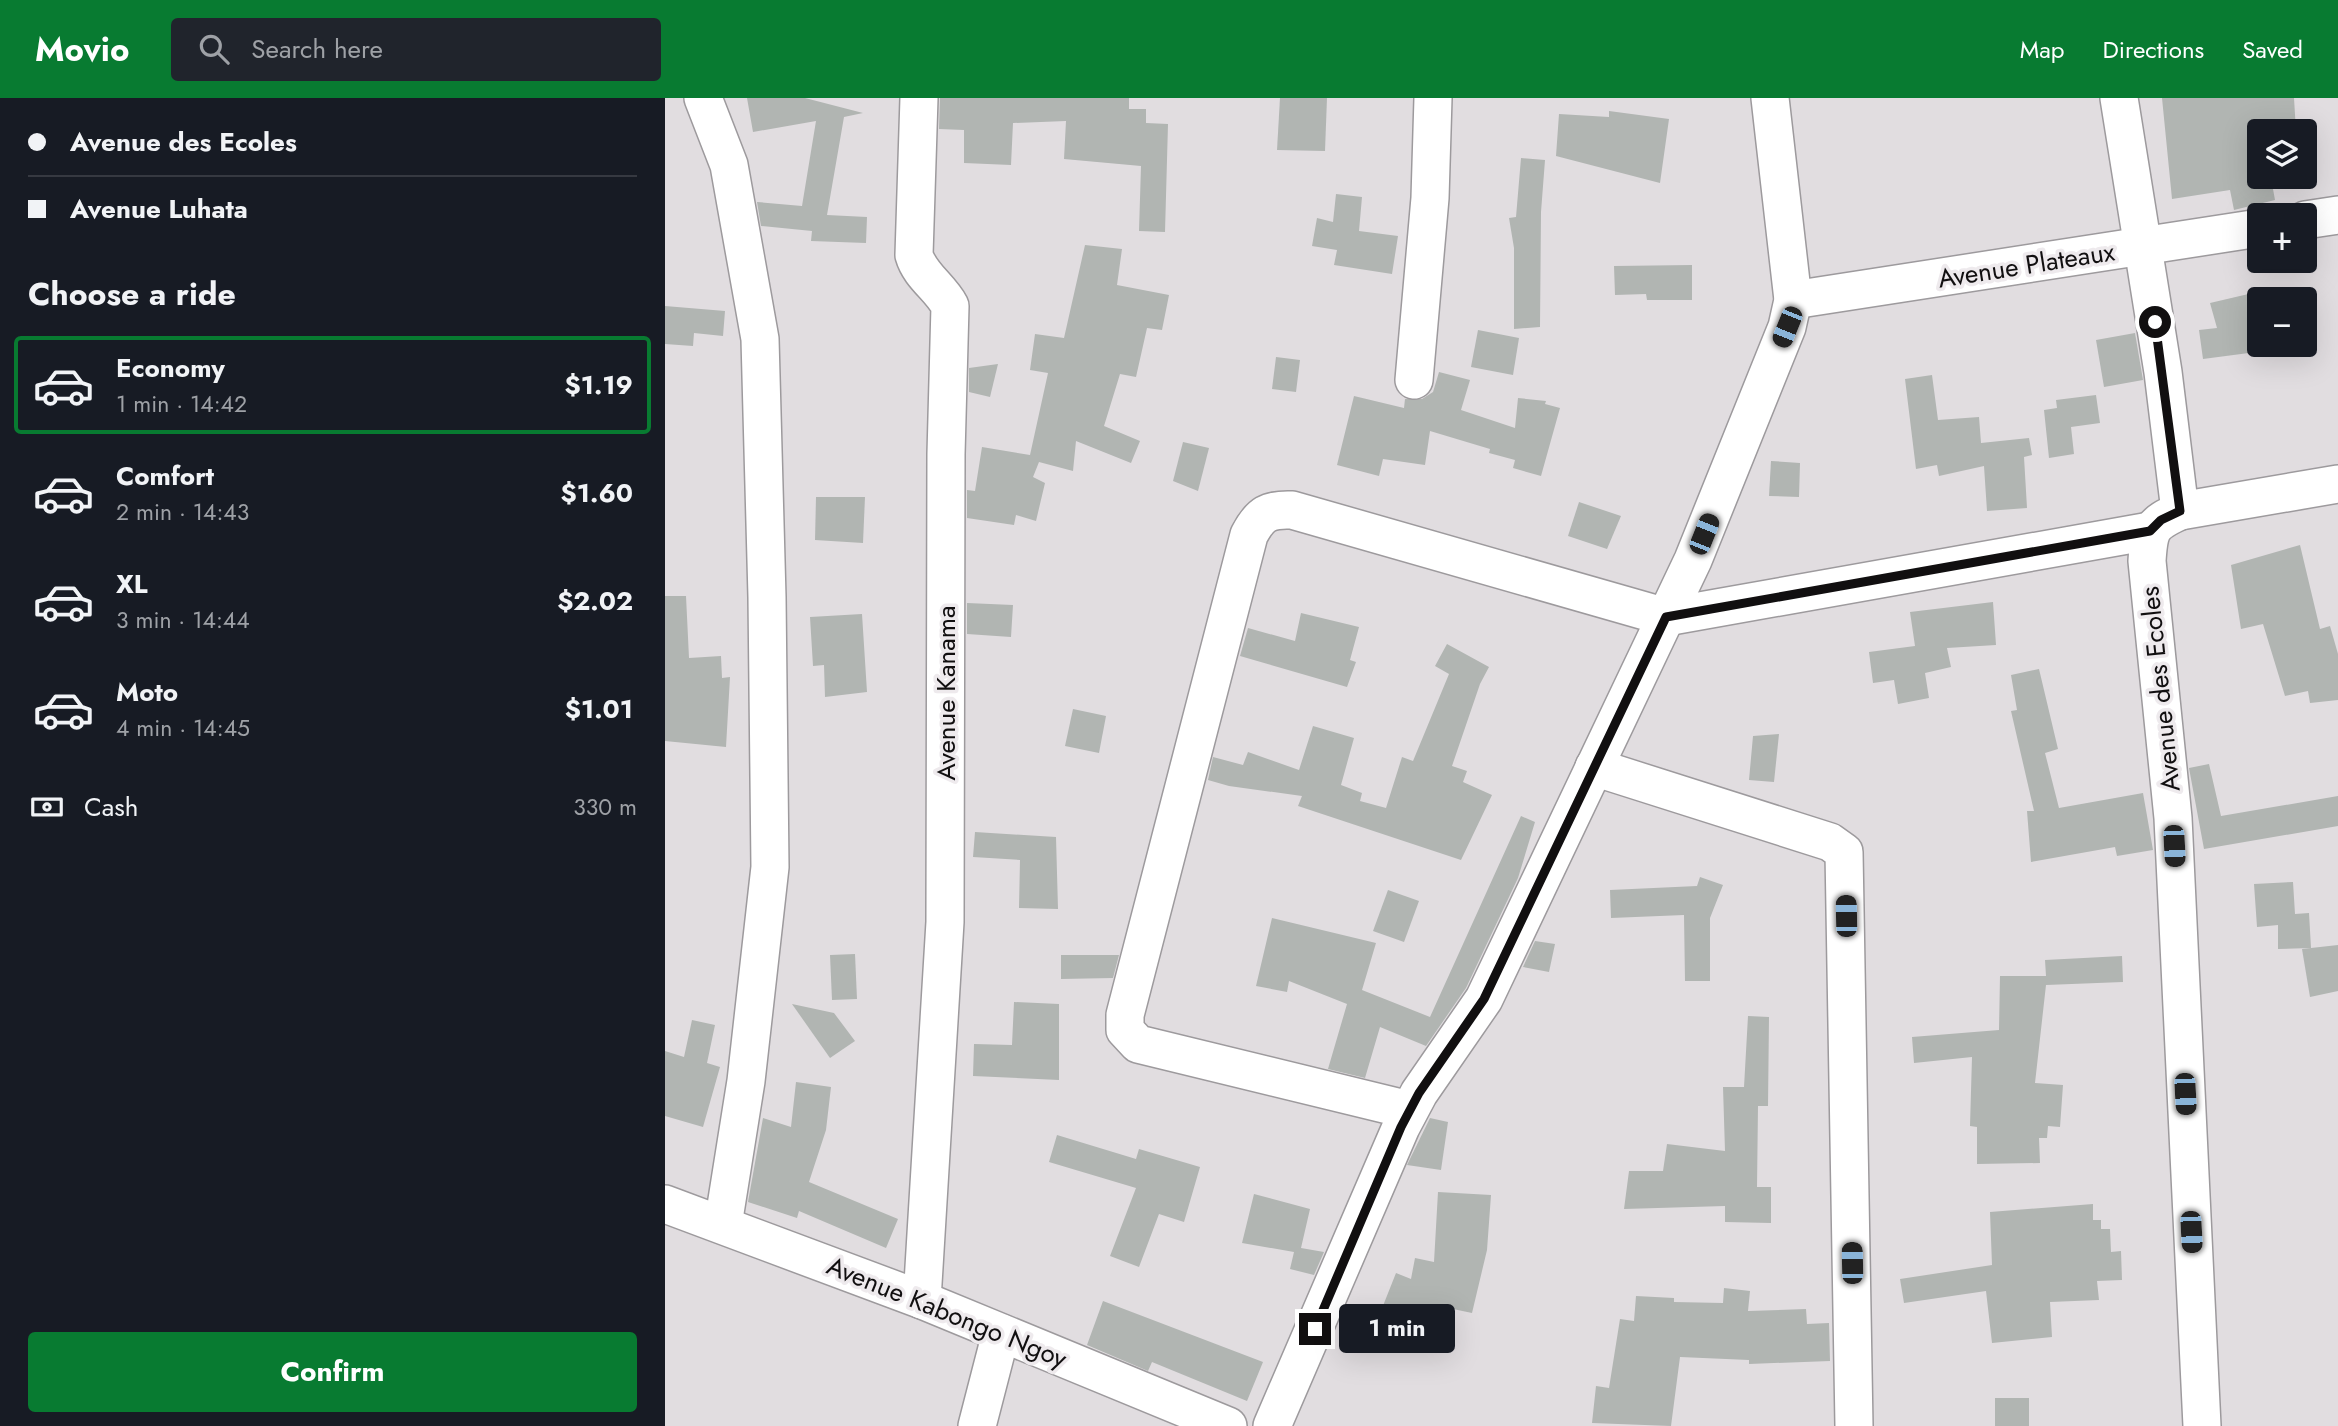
<!DOCTYPE html>
<html lang="en">
<head>
<meta charset="utf-8">
<style>
	:root { --surface:#171b24; --page:#20242c; --text:#f1f3f6; --muted:#9ea1a6; --line:#363941; --accent:#087b31 }
	body { margin:0; font-family:Jost,sans-serif; background:var(--page); color:var(--text); height:100vh; display:flex; flex-direction:column; font-size:26px; white-space:nowrap }
	* { box-sizing:border-box; margin:0 }
	p { font-size:23px; color:var(--muted) }
	.icon { flex:none; width:38px; height:38px; fill:none; stroke:currentColor; stroke-width:2; stroke-linecap:round; stroke-linejoin:round }
	.map { position:relative; flex:1; overflow:hidden }
	.panel { display:flex; flex-direction:column; background:var(--surface); width:665px }
	.panel>* { flex:none }
	.hud { display:grid; align-content:center; height:154px; padding:0 28px; background:var(--surface) }
	.fabs { position:absolute; left:1582px; top:21px; display:grid; gap:14px }
	.fabs a { display:grid; place-items:center; width:70px; height:70px; border-radius:7px; background:var(--surface); box-shadow:0 7px 28px #0002; font-size:35px }
	.end { position:absolute; width:32px; height:32px; margin:-16px; border:9px solid #110f10; background:#fff; box-shadow:0 0 0 4px #fff }
	.from { border-radius:50% }
	.bubble { position:absolute; height:49px; border-radius:7px; background:var(--surface); box-shadow:0 7px 28px #0002; font-size:23px; font-weight:700; line-height:49px; text-align:center }
	.car { position:absolute; width:21px; height:42px; margin:-21px -10px; border-radius:9px; box-shadow:0 0 5px 2px #0007; background:linear-gradient(#222 24%,#8ab4d8 0 40%,#222 0 76%,#8ab4d8 0 86%,#222 0) }
	.hud b { display:flex; align-items:center; gap:24px; height:66px; font-size:26px }
	.hud b+b { border-top:2px solid var(--line) }
	.hud i { width:18px; height:18px; background:var(--text) }
	ul { padding:0; list-style:none }
	li { display:flex; align-items:center; gap:21px; height:98px; margin:0 14px 10px; padding:0 14px; border:4px solid transparent; border-radius:7px }
	li div { flex:1 }
	li b { display:block; font-size:26px }
	li em { font-style:normal; font-weight:700 }
	li.active { border-color:var(--accent) }
	li>.icon { width:63px; height:63px; stroke-width:1.5 }
	h2 { padding:0 28px; font-size:32px; line-height:84px }
	.pay { display:flex; align-items:center; gap:18px; height:77px; padding:0 28px; font-size:26px }
	.pay p { margin-inline-start:auto }
	.cta { display:flex; gap:14px; margin-top:auto; padding:14px 28px }
	.cta a { flex:1; height:80px; border-radius:7px; background:var(--accent); color:#fff; font-size:28px; font-weight:700; line-height:80px; text-align:center }
	header { display:flex; align-items:center; gap:42px; box-sizing:border-box; height:98px; padding:0 35px; background:var(--accent); color:#fff }
	header strong { font-size:33px }
	nav { display:flex; gap:38px; margin-inline-start:auto; font-size:24px }
	.search { width:490px; height:63px; background:var(--page); display:flex; align-items:center; gap:18px; box-sizing:border-box; padding:0 24px; border-radius:7px; color:var(--muted); font-size:26px }
	main { display:flex; flex:1; min-height:0 }
	.map>svg:first-child { display:block }
	.building { fill:#b1b5b2 }
	.lines { fill:none; stroke-linecap:round; stroke-linejoin:round }
	.minor-casing { stroke:#9d9a9d; stroke-width:40 }
	.minor { stroke:#fff; stroke-width:37 }
	.route { stroke:#110f10; stroke-width:9 }
	.labels { text-anchor:middle; dominant-baseline:central; stroke-width:7; stroke-linejoin:round; paint-order:stroke }
	.street-label { font-size:26px; fill:#110f10; stroke:#eeeaed }
</style>
</head>
<body>
<header>
<strong>Movio</strong>
<div class="search"><svg class="icon" aria-label="search" viewBox="0 0 24 24"><circle cx="10" cy="10" r="6"/><path d="M15 15l6 6"/></svg>Search here</div>
<nav><a>Map</a><a>Directions</a><a>Saved</a></nav>
</header>
<main>
<section class="panel">
<div class="hud">
<b><i class="from"></i>Avenue des Ecoles</b>
<b><i></i>Avenue Luhata</b>
</div>
<h2>Choose a ride</h2>
<ul>
<li class="active"><svg class="icon" aria-label="car" viewBox="0 0 24 24"><path d="M5 17H2v-5l4-1 3-4h7l3 4 3 1v5h-3M9 17h6M6 11h13"/><circle cx="7" cy="17" r="2"/><circle cx="17" cy="17" r="2"/></svg><div><b>Economy</b><p>1 min · 14:42</p></div><em>$1.19</em></li>
<li><svg class="icon" aria-label="car" viewBox="0 0 24 24"><path d="M5 17H2v-5l4-1 3-4h7l3 4 3 1v5h-3M9 17h6M6 11h13"/><circle cx="7" cy="17" r="2"/><circle cx="17" cy="17" r="2"/></svg><div><b>Comfort</b><p>2 min · 14:43</p></div><em>$1.60</em></li>
<li><svg class="icon" aria-label="car" viewBox="0 0 24 24"><path d="M5 17H2v-5l4-1 3-4h7l3 4 3 1v5h-3M9 17h6M6 11h13"/><circle cx="7" cy="17" r="2"/><circle cx="17" cy="17" r="2"/></svg><div><b>XL</b><p>3 min · 14:44</p></div><em>$2.02</em></li>
<li><svg class="icon" aria-label="car" viewBox="0 0 24 24"><path d="M5 17H2v-5l4-1 3-4h7l3 4 3 1v5h-3M9 17h6M6 11h13"/><circle cx="7" cy="17" r="2"/><circle cx="17" cy="17" r="2"/></svg><div><b>Moto</b><p>4 min · 14:45</p></div><em>$1.01</em></li>
</ul>
<div class="pay"><svg class="icon" aria-label="cash" viewBox="0 0 24 24"><path d="M3 7h18v10H3z"/><circle cx="12" cy="12" r="2"/></svg>Cash<p>330 m</p></div>
<div class="cta"><a>Confirm</a></div>
</section>
<div class="map">
<svg width="1673" height="1328" viewBox="0 0 1673 1328">
	<rect width="100%" height="100%" fill="#e1dde0"/>
	<g class="building">
		<polygon points="82,0 140,0 198,15 179,19 162,117 202,119 201,145 146,143 147,133 96,128 92,104 137,108 151,23 88,34"/>
		<polygon points="275,0 464,0 464,11 481,11 481,25 503,26 500,134 474,133 476,68 399,61 401,23 348,25 346,67 299,65 299,32 274,31"/>
		<polygon points="615,0 662,0 660,53 612,52"/>
		<polygon points="1497,0 1629,0 1631,33 1594,33 1594,79 1634,79 1634,88 1608,91 1610,102 1569,112 1565,92 1507,101"/>
		<polygon points="944,13 1004,21 995,85 891,58 894,16 944,19"/>
		<polygon points="856,60 880,62 876,114 875,229 849,231 849,150 844,120 851,119"/>
		<polygon points="671,96 697,99 694,133 733,138 727,176 669,167 672,152 647,148 652,120 668,124"/>
		<polygon points="420,147 457,151 452,187 504,197 497,232 482,230 471,279 455,276 439,328 475,343 466,365 411,343 408,373 374,364 368,379 380,385 371,423 351,417 349,427 302,420 302,392 310,393 317,349 365,357 383,275 365,272 370,236 399,240"/>
		<polygon points="1027,167 1027,202 982,202 981,196 950,197 949,168"/>
		<polygon points="1592,194 1594,247 1598,247 1599,253 1538,261 1534,232 1552,230 1545,205"/>
		<polygon points="0,208 60,213 58,238 29,235 28,248 0,246"/>
		<polygon points="813,232 854,240 848,277 806,269"/>
		<polygon points="1470,235 1478,282 1439,289 1431,242"/>
		<polygon points="611,259 635,262 631,294 607,291"/>
		<polygon points="333,266 325,299 304,294 304,270"/>
		<polygon points="774,274 805,282 796,312 850,330 853,300 881,303 880,306 895,310 876,378 848,370 850,362 824,355 825,351 765,333 760,367 718,361 714,378 672,367 689,298 739,310 740,301 757,301 768,294"/>
		<polygon points="1267,277 1273,322 1314,319 1316,345 1364,340 1367,357 1359,359 1362,410 1322,413 1319,368 1274,378 1272,367 1251,371 1240,281"/>
		<polygon points="1431,297 1435,325 1406,329 1409,356 1384,360 1379,312 1392,310 1391,302"/>
		<polygon points="518,344 544,350 533,393 508,383"/>
		<polygon points="1106,363 1135,365 1134,399 1104,398"/>
		<polygon points="151,399 200,399 198,445 150,442"/>
		<polygon points="914,404 956,418 942,451 903,438"/>
		<polygon points="1635,447 1655,531 1665,528 1673,556 1673,602 1645,605 1643,593 1620,598 1598,526 1576,531 1566,467"/>
		<polygon points="0,498 21,498 24,560 56,558 57,580 65,579 61,649 0,643"/>
		<polygon points="1328,504 1331,547 1282,550 1286,569 1260,575 1264,600 1233,606 1229,582 1208,585 1204,554 1250,548 1245,514"/>
		<polygon points="302,505 348,507 346,539 302,536"/>
		<polygon points="636,515 694,529 685,562 691,564 682,589 575,558 583,530 630,543"/>
		<polygon points="197,516 202,594 160,599 159,567 148,568 145,519"/>
		<polygon points="782,546 824,569 815,586 787,668 802,673 798,684 827,697 796,762 633,708 637,698 564,688 543,682 548,659 578,667 583,654 634,672 648,628 689,640 676,687 697,695 695,703 721,710 737,659 748,663 784,576 770,568"/>
		<polygon points="1374,571 1393,651 1380,655 1394,710 1478,695 1488,752 1452,758 1450,749 1366,764 1362,713 1369,713 1346,613 1352,612 1346,577"/>
		<polygon points="408,611 441,618 434,655 400,648"/>
		<polygon points="1114,636 1109,684 1084,682 1088,638"/>
		<polygon points="1544,666 1556,718 1673,698 1673,728 1539,751 1524,670"/>
		<polygon points="856,718 870,724 853,780 801,890 761,948 715,929 700,980 663,971 682,906 624,883 622,894 591,888 607,820 711,845 697,892 765,919"/>
		<polygon points="310,734 391,739 393,811 354,810 355,762 308,759"/>
		<polygon points="1035,779 1058,787 1045,820 1045,883 1020,883 1019,817 946,820 945,792 1032,788"/>
		<polygon points="1628,784 1630,816 1644,815 1646,850 1613,851 1613,827 1592,829 1589,786"/>
		<polygon points="723,792 754,803 739,844 708,833"/>
		<polygon points="870,843 890,846 884,874 858,869"/>
		<polygon points="1673,847 1673,893 1645,899 1637,851"/>
		<polygon points="190,856 192,901 167,902 165,857"/>
		<polygon points="396,857 454,857 448,880 396,881"/>
		<polygon points="1457,858 1458,884 1381,887 1370,985 1398,987 1395,1029 1383,1028 1382,1040 1374,1040 1375,1065 1312,1066 1312,1029 1305,1028 1307,959 1249,965 1247,939 1334,932 1335,878 1381,878 1380,862"/>
		<polygon points="349,904 394,906 394,982 308,978 309,946 347,947"/>
		<polygon points="127,906 169,915 190,943 165,960"/>
		<polygon points="1083,918 1104,919 1103,1008 1093,1008 1092,1089 1106,1089 1106,1125 1060,1124 1060,1108 959,1111 964,1073 998,1073 1002,1046 1060,1053 1058,989 1079,989"/>
		<polygon points="27,922 50,927 42,965 55,969 38,1029 0,1018 0,953 19,959"/>
		<polygon points="131,984 166,989 161,1032 144,1084 233,1121 221,1150 134,1113 132,1120 83,1104 98,1020 126,1029"/>
		<polygon points="765,1020 783,1024 776,1072 742,1067"/>
		<polygon points="392,1037 471,1061 474,1051 535,1069 519,1124 494,1116 474,1169 445,1158 471,1090 384,1064"/>
		<polygon points="773,1094 826,1097 822,1152 807,1215 788,1211 785,1254 707,1249 709,1238 706,1238 731,1175 746,1181 750,1160 769,1164"/>
		<polygon points="589,1096 645,1111 636,1150 659,1154 649,1177 625,1171 629,1154 577,1145"/>
		<polygon points="1428,1106 1428,1122 1436,1122 1436,1131 1445,1131 1446,1154 1456,1153 1457,1182 1432,1183 1434,1202 1385,1204 1387,1239 1327,1245 1321,1193 1239,1205 1235,1181 1327,1167 1325,1114"/>
		<polygon points="1059,1190 1085,1193 1083,1213 1141,1211 1142,1226 1164,1225 1165,1263 1084,1266 1084,1262 1015,1259 1006,1328 927,1325 931,1288 944,1290 955,1221 969,1223 971,1198 1009,1200 1009,1204 1058,1205"/>
		<polygon points="438,1203 598,1264 582,1303 487,1264 483,1273 422,1247"/>
		<rect x="1330" y="1300" width="34" height="28"/>
	</g>
	<g class="lines">
		<g class="minor-casing">
			<g id="minor">
				<polyline points="38,0 64,67 95,241 102,499 105,769 81,983 58,1127"/>
				<path d="M254,0L249,157C255,178 275,189 285,208L281,356L280,824L257,1202"/>
				<path d="M1454,0L1498,274L1515,413C1486,426 1484,431 1482,463L1508,720L1537,1328"/>
				<polyline points="1640,122 1673,117"/>
				<polyline points="1128,202 1594,130"/>
				<polyline points="749,282 765,100 768,0"/>
				<polyline points="1515,413 1673,386"/>
				<polyline points="929,669 1165,744 1179,754 1189,1328"/>
				<path d="M744,1012L473,946L460,932V917L584,437C595,416 603,411 627,412L1001,519L1485,433"/>
				<polyline points="0,1106 257,1202 563,1328"/>
				<polyline points="312,1328 336,1235"/>
				<polyline points="607,1328 736,1029 754,995 819,901 1028,462 1122,229 1128,202 1105,0"/>
			</g>
		</g>
		<use href="#minor" class="minor"/>
	</g>
	<g class="lines">
		<polyline class="route" points="650,1231 736,1029 754,995 819,901 1001,519 1485,433 1496,422 1515,413 1490,224"/>
	</g>
	<g class="labels">
		<g class="street-label">
			<text transform="translate(1361 167) rotate(-9)">Avenue Plateaux</text>
			<text transform="translate(1495 591) rotate(-96)">Avenue des Ecoles</text>
			<text transform="translate(281 595) rotate(-90)">Avenue Kanama</text>
			<text transform="translate(282 1214) rotate(22)">Avenue Kabongo Ngoy</text>
		</g>
	</g>
</svg>
<div class="fabs">
<a><svg class="icon" aria-label="layers" viewBox="0 0 24 24"><path d="M12 4l9 5-9 5-9-5zM3 14l9 5 9-5"/></svg></a>
<a>+</a>
<a>−</a>
</div>
<i class="end from" style="left:1490px;top:224px"></i>
<i class="end" style="left:650px;top:1231px"></i>
<div class="bubble" style="left:674px;top:1206px;width:116px">1 min</div>
<i class="car" style="left:1122px;top:229px;rotate:202deg"></i>
<i class="car" style="left:1039px;top:436px;rotate:22deg"></i>
<i class="car" style="left:1509px;top:748px;rotate:177deg"></i>
<i class="car" style="left:1181px;top:818px;rotate:359deg"></i>
<i class="car" style="left:1520px;top:996px;rotate:177deg"></i>
<i class="car" style="left:1526px;top:1134px;rotate:177deg"></i>
<i class="car" style="left:1187px;top:1165px;rotate:359deg"></i>
</div>
</main>
</body>
</html>
